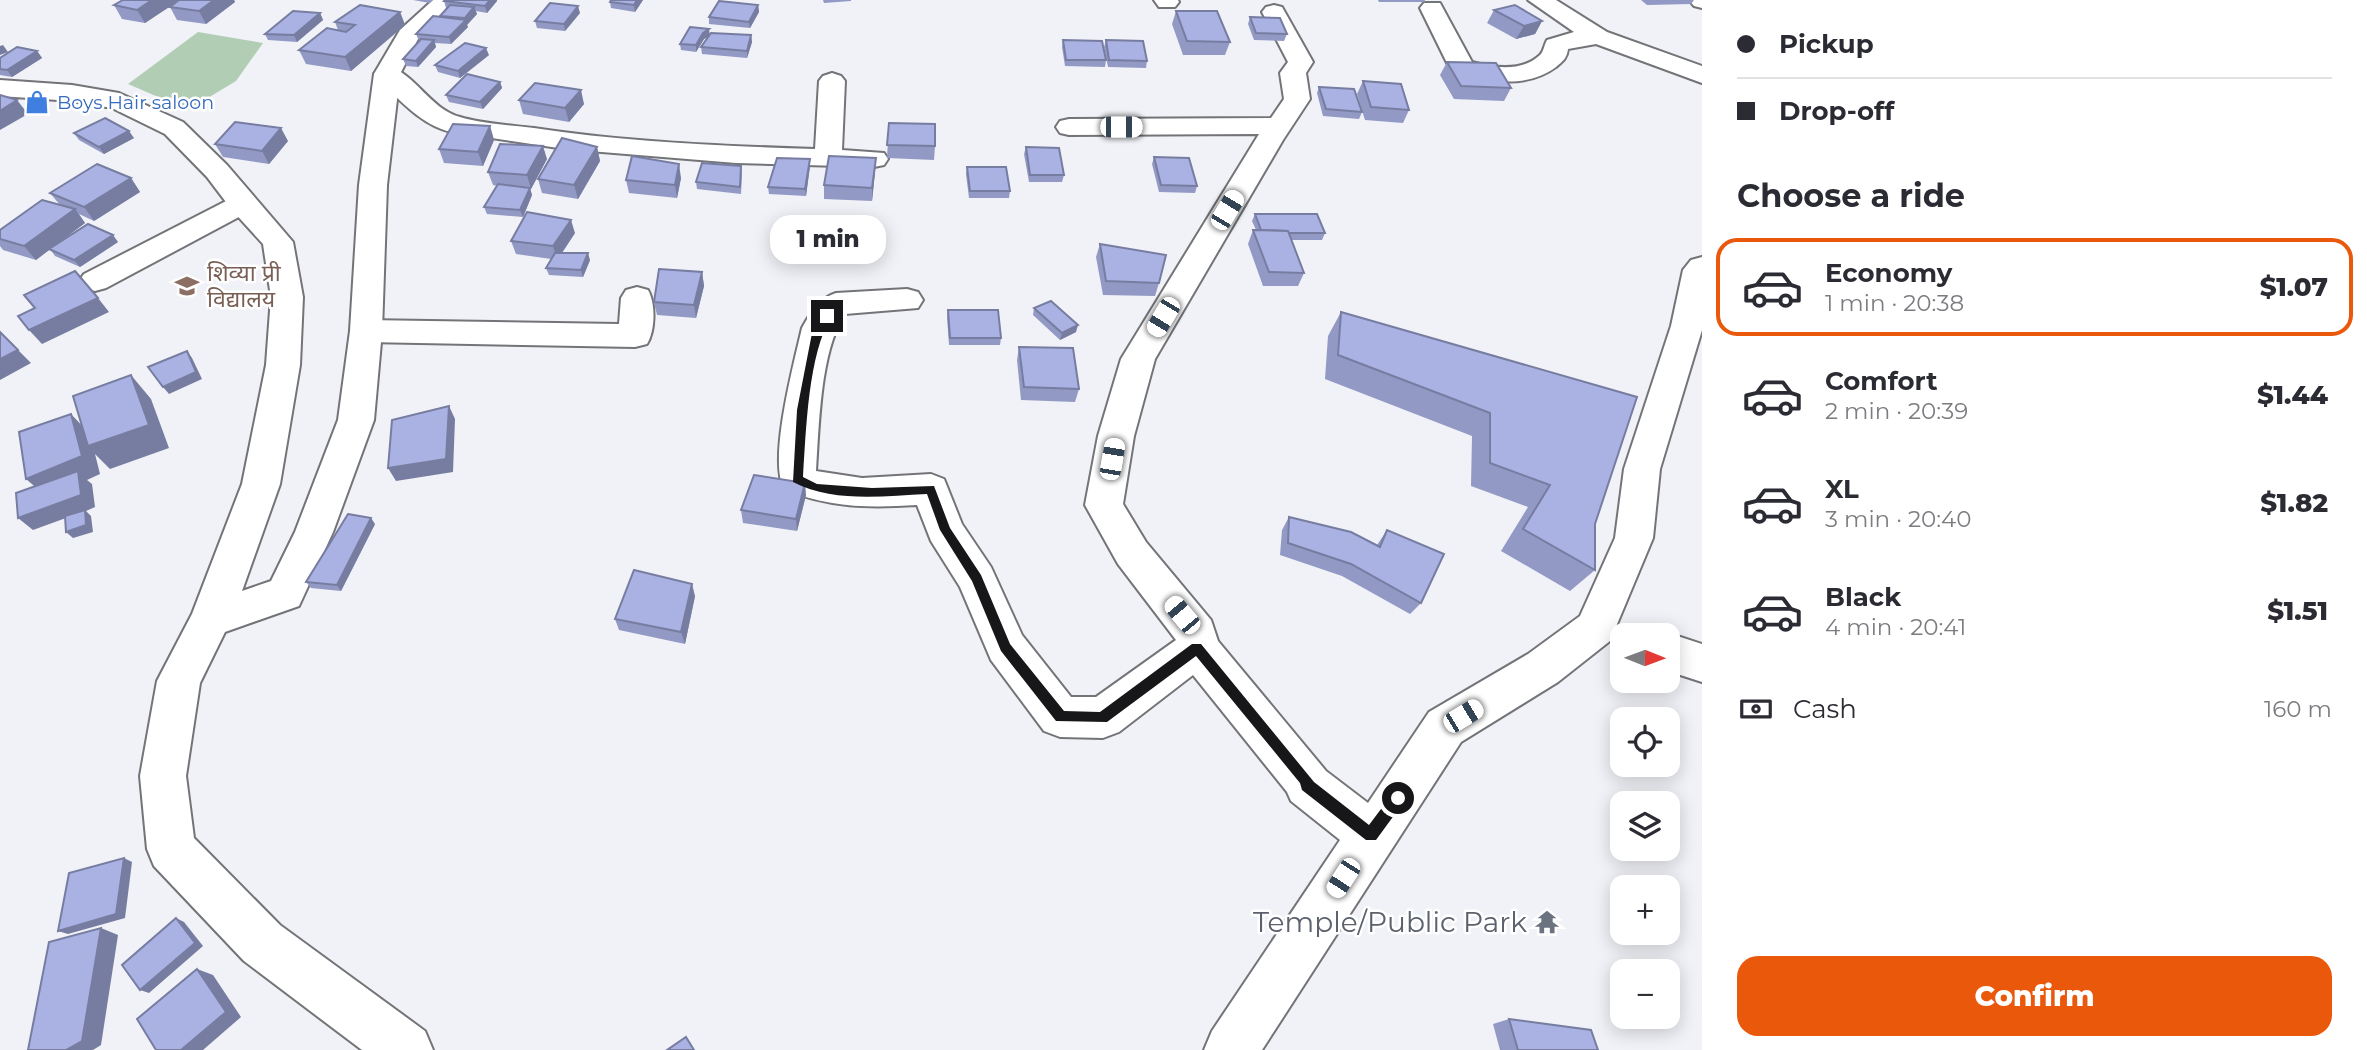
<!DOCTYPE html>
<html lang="en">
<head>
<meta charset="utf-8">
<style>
	:root { --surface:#fff; --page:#f2f2f3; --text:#2b2b33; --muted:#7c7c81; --line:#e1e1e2; --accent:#ea580c }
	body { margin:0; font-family:Montserrat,"Noto Sans Devanagari",sans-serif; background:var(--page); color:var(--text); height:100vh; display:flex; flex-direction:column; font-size:26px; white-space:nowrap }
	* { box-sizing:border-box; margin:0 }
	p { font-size:23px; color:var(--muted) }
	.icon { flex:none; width:38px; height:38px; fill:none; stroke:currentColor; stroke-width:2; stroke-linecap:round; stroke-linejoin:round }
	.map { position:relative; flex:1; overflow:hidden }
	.drawer { display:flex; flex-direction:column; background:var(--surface); width:665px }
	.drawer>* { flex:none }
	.hud { display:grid; align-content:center; height:154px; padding:0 35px; background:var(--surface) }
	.needle { width:46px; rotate:91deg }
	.controls { position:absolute; left:1610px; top:623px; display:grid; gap:14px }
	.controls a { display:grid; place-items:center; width:70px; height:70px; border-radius:14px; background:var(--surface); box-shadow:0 4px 18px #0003; font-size:35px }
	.end { position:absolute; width:32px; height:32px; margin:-16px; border:9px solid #171719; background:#fff; box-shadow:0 0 0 4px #fff }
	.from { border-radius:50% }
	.bubble { position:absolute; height:49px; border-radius:21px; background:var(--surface); box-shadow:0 4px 18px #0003; font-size:23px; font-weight:800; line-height:49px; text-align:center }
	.car { position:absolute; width:21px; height:42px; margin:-21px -10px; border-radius:9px; box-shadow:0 0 5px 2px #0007; background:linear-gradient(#fff 24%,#345 0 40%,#fff 0 76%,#345 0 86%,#fff 0) }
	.hud b { display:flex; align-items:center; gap:24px; height:66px; font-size:26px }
	.hud b+b { border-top:2px solid var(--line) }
	.hud i { width:18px; height:18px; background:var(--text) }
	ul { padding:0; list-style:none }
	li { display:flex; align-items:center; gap:21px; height:98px; margin:0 14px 10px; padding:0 21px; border:4px solid transparent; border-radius:21px }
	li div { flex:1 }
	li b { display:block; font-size:26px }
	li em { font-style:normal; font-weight:800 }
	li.active { border-color:var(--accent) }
	li>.icon { width:63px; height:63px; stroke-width:1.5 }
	h2 { padding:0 35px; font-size:32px; line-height:84px }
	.pay { display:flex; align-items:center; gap:18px; height:77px; padding:0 35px; font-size:26px }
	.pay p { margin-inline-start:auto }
	.cta { display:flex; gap:14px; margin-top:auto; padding:14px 35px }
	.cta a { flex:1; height:80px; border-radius:21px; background:var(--accent); color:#fff; font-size:28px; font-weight:800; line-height:80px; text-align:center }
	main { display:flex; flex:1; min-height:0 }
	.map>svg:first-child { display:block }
	.green { fill:#b1ceb4 }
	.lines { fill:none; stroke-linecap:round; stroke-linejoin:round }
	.street-casing { stroke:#737478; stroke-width:4 }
	.secondary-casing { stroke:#737478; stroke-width:4 }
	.street { fill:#fff; fill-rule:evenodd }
	.secondary { fill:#fff; fill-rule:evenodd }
	.wall { fill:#9299c4 }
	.shaded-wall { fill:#777da0 }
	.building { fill:#aab2e4; stroke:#777da0; stroke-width:2 }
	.route { fill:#171719 }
	.labels { text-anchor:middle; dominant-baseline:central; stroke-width:5; stroke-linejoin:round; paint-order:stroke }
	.far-shop-label { font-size:19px; fill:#366cbe; stroke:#fff; text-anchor:start }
	.education-label { font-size:23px; fill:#785e54; stroke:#fff; text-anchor:start }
	.near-worship-label { font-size:28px; fill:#5b616d; stroke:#fff; text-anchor:end }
</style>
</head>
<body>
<main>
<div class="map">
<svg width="1702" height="1050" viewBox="0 0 1702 1050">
	<rect width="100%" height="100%" fill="#f1f2f7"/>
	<polygon class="green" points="198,32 263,43 236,81 188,110 128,84"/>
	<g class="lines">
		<g class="street-casing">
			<g id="street">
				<polygon points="1154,0 1178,0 1179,2 1175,7 1159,7"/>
				<path d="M1528,0H1556L1607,32L1702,66V83L1596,44L1568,49C1567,58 1563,61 1556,67C1525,90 1487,81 1453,72L1449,67L1420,8L1424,3H1440L1472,62C1494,68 1522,72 1540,55C1544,51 1544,45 1547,40L1574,32Z"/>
				<polygon points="1689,0 1702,0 1702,8 1694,6"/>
				<path d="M1274,5L1282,7L1313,62L1306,73L1310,99L1283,140L1155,359L1134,436L1123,504L1146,542L1211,620L1218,641L1326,771L1368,803L1429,712L1528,654L1580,616L1615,538L1624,469L1671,326L1683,270L1691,260L1702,257V330L1660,469L1653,538L1610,641L1558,682L1461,742L1262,1050H1204L1212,1031L1340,840L1291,801L1287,792L1193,675L1119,732L1103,738L1060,737L1044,731L991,660L960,587L931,541L917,505C870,508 828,508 784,489C768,460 794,363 802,328C810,313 820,298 836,293L907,289L918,292L923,300L918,308L845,314C820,350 819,427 816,471L862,478L931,474L944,479L962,524L991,567L1022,635L1071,697H1096L1176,640L1118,564L1085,505L1098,436L1121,359L1259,134L1069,135L1060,133L1056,127L1060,121L1069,119L1271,118L1284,99L1280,73L1288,62L1262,12L1266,7Z"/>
				<path d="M387,66C415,73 430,109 460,117C483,124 510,125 534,128C626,142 721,146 815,149L819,81L823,76L832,73L841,76L845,81L842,150L884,153L888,159L884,165L874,167L736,163L565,149L451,132C421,125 400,100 378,79L374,74L378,69Z"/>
				<polygon points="242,195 252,198 257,204 252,210 106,288 95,291 84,288 79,281 84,274 232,198"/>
				<path d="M637,287L648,290C656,304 655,331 647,344L635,347L366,342L354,339L350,331L354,323L366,320L619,324L621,298L626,290Z"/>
				<polygon points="1668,633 1702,644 1702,682 1668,671 1668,635 1663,635"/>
			</g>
		</g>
		<g class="secondary-casing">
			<polygon id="secondary" points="433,0 459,0 418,39 400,74 387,185 382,331 374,420 333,532 299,606 225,632 200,683 186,776 194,838 280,925 425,1031 433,1050 362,1050 244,961 154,866 147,849 140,776 157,681 192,614 242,484 266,365 271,297 263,244 232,210 207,177 165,134 112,108 72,101 0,96 0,80 72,85 119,93 183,122 227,165 293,242 303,297 300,365 280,484 242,591 271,581 295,532 338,420 350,331 359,185 374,74 400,30"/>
		</g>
		<use href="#street" class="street"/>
		<use href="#secondary" class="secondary"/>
	</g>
	<g class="wall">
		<polygon points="123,0 234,0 235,2 206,24 177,20 170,7 177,1 145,23 122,19 114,5"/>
		<polygon points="413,0 433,0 430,3"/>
		<polygon points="445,0 497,0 497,1 487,13 476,11 477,14 467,25 468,27 451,44 435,43 436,47 418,67 406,66 403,59 419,41 416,34 441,17 440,16 446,8 444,1"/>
		<polygon points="611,0 643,0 635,12 611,8 610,2"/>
		<polygon points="823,0 851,0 851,1 824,3"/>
		<polygon points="1378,0 1425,0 1425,2 1379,2"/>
		<polygon points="1641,0 1694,0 1691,4 1647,5"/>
		<polygon points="758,5 759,12 750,28 709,24 709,17"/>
		<polygon points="1494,10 1542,21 1535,34 1516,39 1487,23"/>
		<polygon points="1176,11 1230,42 1225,55 1183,55 1172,24"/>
		<polygon points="400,12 405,25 351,71 306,64 299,50 338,30 335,22"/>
		<polygon points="320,13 323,20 297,42 268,40 265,34"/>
		<polygon points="580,13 565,31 537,28 535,21"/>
		<polygon points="1250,17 1287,34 1284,41 1254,40 1248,24"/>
		<polygon points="710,34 751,35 752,42 747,58 702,54 701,47 708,37 704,39 696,52 681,50 680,44"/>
		<polygon points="1063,40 1106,60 1105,67 1065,66 1062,47"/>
		<polygon points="1106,40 1147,61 1146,68 1108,67 1104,47"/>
		<polygon points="37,51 42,58 12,77 0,75 0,58"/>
		<polygon points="489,55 460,78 438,72 435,65"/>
		<polygon points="1447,62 1511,88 1504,101 1454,99 1440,75"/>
		<polygon points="1363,81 1409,110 1403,123 1365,120 1357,94"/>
		<polygon points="500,82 502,88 483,109 449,102 446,95"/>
		<polygon points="1319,87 1362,112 1359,119 1323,116 1317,93"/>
		<polygon points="519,100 584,104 569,122 523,114"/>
		<polygon points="889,123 935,146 934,160 887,158"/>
		<polygon points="490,126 494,140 483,166 444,163 439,149"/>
		<polygon points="74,133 134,138 104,154 79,140"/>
		<polygon points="288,141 269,164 223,157 215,144"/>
		<polygon points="597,147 600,161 578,199 542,193 538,179"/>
		<polygon points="1026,147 1064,175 1062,182 1029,182 1024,154"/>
		<polygon points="1154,157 1197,186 1195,193 1159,192 1152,164"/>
		<polygon points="547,159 531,189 530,189 532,195 523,217 487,214 484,207 497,186 493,185 488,172"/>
		<polygon points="741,166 742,173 741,194 697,189 696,182"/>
		<polygon points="810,166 806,196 769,194 768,187"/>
		<polygon points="967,167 1010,191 1009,198 969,198 966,174"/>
		<polygon points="875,172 872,201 824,199 824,185"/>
		<polygon points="131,178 140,192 94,221 79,214 85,223 58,243 118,242 80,267 55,256 50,249 36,260 3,250 0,246 0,230 60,205 50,193"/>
		<polygon points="681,178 677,198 629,193 626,180"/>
		<polygon points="1255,214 1325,233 1322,240 1291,240 1304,273 1298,286 1263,286 1248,244 1253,230 1256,230 1252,221"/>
		<polygon points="575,233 562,253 590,260 583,277 549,275 546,268 551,259 516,254 511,241"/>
		<polygon points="1100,244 1159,283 1155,296 1103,295 1096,257"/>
		<polygon points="702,272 704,286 696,318 657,315 654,302"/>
		<polygon points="1034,308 1076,332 1060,340 1033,315"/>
		<polygon points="948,310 1001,338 1000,345 949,345 947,317"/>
		<polygon points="1341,312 1637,397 1595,524 1595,570 1570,591 1501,551 1528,507 1471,486 1472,436 1325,379 1328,336"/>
		<polygon points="1019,347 1079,389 1075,402 1021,400 1017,360"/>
		<polygon points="806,495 797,531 743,523 741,510"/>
		<polygon points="1289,517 1377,545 1387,530 1421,603 1410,614 1342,576 1280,555 1282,530"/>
		<polygon points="375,524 341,591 311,588 306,582"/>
		<polygon points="695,596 685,644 619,630 615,619"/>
		<polygon points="1509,1019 1598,1050 1500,1050 1493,1024"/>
	</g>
	<g class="shaded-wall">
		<polygon points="152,0 180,0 145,23 137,10"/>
		<polygon points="214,0 234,0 235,2 206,24 199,11"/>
		<polygon points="490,0 497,0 497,1 487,13 485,6"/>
		<polygon points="637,0 643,0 635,12 634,5"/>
		<polygon points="758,5 759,12 750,28 749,22"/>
		<polygon points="578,6 580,13 565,31 564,24"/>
		<polygon points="474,7 477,14 467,25 468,27 451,44 449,37 466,20 465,18"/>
		<polygon points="400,12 405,25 351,71 345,57"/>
		<polygon points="320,13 323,20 297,42 294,35"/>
		<polygon points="1542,21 1535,34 1516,39 1524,26"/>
		<polygon points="709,29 710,36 704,39 696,52 696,45 703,33"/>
		<polygon points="751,35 752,42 747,58 747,51"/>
		<polygon points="434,40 436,47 418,67 416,61"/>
		<polygon points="3,45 8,52 0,55 0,46"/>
		<polygon points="486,48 489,55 460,78 458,71"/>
		<polygon points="37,51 42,58 12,77 7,70"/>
		<polygon points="500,82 502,88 483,109 480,102"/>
		<polygon points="581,90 584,104 569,122 565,108"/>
		<polygon points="17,100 28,114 0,130 0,111"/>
		<polygon points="490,126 494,140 483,166 478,152"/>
		<polygon points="281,128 288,141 269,164 262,151"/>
		<polygon points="129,131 134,138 104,154 99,147"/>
		<polygon points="543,146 547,159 531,189 527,175"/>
		<polygon points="597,147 600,161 578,199 574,185"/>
		<polygon points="876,158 875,172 872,201 872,188"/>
		<polygon points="810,159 810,166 806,196 805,189"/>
		<polygon points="679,164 681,178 677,198 675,185"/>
		<polygon points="131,178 140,192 94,221 84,207"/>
		<polygon points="530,188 532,195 523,217 520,210"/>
		<polygon points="75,209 85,223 36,260 24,246"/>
		<polygon points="571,220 575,233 557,260 553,246"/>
		<polygon points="113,235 118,242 80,267 74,260"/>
		<polygon points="588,253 590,260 583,277 581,270"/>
		<polygon points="702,272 704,286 696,318 694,305"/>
		<polygon points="98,298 109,312 42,344 29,330"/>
		<polygon points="1078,325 1076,332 1060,340 1062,333"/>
		<polygon points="18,350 31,363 0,380 0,359"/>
		<polygon points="187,351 192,358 202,379 169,394 163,387"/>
		<polygon points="131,375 151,399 169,448 110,469 95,454 100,474 87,480 92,484 95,507 86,511 91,516 93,532 73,538 66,532 85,511 33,530 18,518 47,497 26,479 71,414 89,433"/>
		<polygon points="449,406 455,419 453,472 396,481 388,468"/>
		<polygon points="805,483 806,495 797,531 796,519"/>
		<polygon points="371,518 375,524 341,591 337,585"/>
		<polygon points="692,584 695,596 685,644 681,632"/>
		<polygon points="124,858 132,862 125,918 68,934 58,931"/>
		<polygon points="176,918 184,922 203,946 149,993 140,990"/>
		<polygon points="101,928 118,935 101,1045 93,1050 66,1050"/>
		<polygon points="197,969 213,975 241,1017 203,1050 181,1050"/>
	</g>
	<g class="building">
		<polygon points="123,0 152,0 137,10 114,5"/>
		<polygon points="179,0 214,0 199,11 170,7"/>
		<polygon points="445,0 490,0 485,6 444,1"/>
		<polygon points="611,0 637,0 634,5 610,2"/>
		<polygon points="719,1 758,5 749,22 709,17"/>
		<polygon points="550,3 578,6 564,24 535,21"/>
		<polygon points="360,5 400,12 345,57 299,50 327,28 346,32 355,25 335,22"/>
		<polygon points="450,5 474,7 465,18 440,16"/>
		<polygon points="1515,5 1542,21 1524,26 1494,10"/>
		<polygon points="293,11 320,13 294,35 265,34"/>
		<polygon points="1176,11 1217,11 1230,42 1187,41"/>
		<polygon points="433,16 466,20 449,37 416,34"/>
		<polygon points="1250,17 1280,18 1287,34 1256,33"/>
		<polygon points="690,27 709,29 703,33 696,45 680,44"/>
		<polygon points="711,33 751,35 747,51 701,47"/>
		<polygon points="421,39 434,40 416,61 403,59"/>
		<polygon points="1063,40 1102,41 1106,60 1066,60"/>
		<polygon points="1106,40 1143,41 1147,61 1109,60"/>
		<polygon points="465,43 486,48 458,71 435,65"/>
		<polygon points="17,47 37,51 7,70 0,69 0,58"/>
		<polygon points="1447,62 1496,63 1511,88 1461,86"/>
		<polygon points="467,74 500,82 480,102 446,95"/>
		<polygon points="1363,81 1401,84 1409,110 1371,107"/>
		<polygon points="535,83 581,90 565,108 519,100"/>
		<polygon points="1319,87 1354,89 1362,112 1326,109"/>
		<polygon points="0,95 17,100 0,111"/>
		<polygon points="105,118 129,131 99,147 74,133"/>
		<polygon points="235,122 281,128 262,151 215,144"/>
		<polygon points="889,123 935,124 935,146 887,145"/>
		<polygon points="453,124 490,126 478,152 439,149"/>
		<polygon points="562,138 597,147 574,185 538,179"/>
		<polygon points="500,144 543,146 527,175 488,172"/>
		<polygon points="1026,147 1059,148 1064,175 1030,175"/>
		<polygon points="632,156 679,164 675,185 626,180"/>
		<polygon points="829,156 876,158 872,188 824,185"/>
		<polygon points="1154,157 1189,158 1197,186 1161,185"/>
		<polygon points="777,158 810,159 805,189 768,187"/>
		<polygon points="702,163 741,166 740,187 696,182"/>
		<polygon points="97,164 131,178 84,207 50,193"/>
		<polygon points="967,167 1006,167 1010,191 970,191"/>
		<polygon points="498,184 530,188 520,210 484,207"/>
		<polygon points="42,200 75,209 24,246 0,239 0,230"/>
		<polygon points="527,212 571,220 553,246 511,241"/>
		<polygon points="1255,214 1317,214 1325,233 1288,233 1288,231 1261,230"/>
		<polygon points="88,224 113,235 74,260 49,249"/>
		<polygon points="1253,230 1288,231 1304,273 1269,272"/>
		<polygon points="1100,244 1166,255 1159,283 1106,281"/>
		<polygon points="555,253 588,253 581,270 546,268"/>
		<polygon points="659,269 702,272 694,305 654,302"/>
		<polygon points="75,271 98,298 29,330 18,316 35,308 24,295"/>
		<polygon points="1051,301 1078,325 1062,333 1034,308"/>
		<polygon points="948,310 998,310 1001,338 950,338"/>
		<polygon points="1341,312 1637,397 1595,524 1595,570 1523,529 1550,485 1490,463 1490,413 1338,355"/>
		<polygon points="0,332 18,350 0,359"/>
		<polygon points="1019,347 1073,348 1079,389 1024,387"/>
		<polygon points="187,351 196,372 163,387 148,367"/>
		<polygon points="131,375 149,425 88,446 73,396"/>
		<polygon points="449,406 446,459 388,468 392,420"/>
		<polygon points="71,414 82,456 26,479 19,432"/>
		<polygon points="78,471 81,495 18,518 16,493"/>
		<polygon points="754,475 805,483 796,519 741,510"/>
		<polygon points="85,510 86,525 66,532 65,516"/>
		<polygon points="348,514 371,518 337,585 306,582"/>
		<polygon points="1289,517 1351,532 1380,547 1387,530 1444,554 1421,603 1351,564 1288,543"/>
		<polygon points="634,570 692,584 681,632 615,619"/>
		<polygon points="124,858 116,914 58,931 69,873"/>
		<polygon points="176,918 195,943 140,990 122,965"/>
		<polygon points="101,928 82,1041 66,1050 28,1050 49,942"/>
		<polygon points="197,969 226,1012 181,1050 156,1050 137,1019"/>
		<polygon points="1509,1019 1591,1030 1598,1050 1518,1050"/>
		<polygon points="686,1037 694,1050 667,1050"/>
	</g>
	<path class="route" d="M823,314L832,316C808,352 806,433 803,477L817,484L872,488L934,486L950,528L981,575L1010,644L1064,711L1100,712L1192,644H1201L1314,782L1369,825L1393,793H1403V803L1376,840H1366L1302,790L1300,783L1196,656L1107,722L1056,721L1001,651L972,581L940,530L927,494C883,496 833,503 793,482L797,410L813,328Z"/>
	<defs>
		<g id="shop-bare" transform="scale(1.89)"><path d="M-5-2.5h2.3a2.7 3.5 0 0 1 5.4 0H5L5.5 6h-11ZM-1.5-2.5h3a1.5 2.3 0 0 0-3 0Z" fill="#3f7fe0" stroke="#fff" stroke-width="2.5" paint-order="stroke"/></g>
		<g id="school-bare" transform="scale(1.89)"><path d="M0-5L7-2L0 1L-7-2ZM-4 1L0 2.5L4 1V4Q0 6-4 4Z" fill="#8d6e63" stroke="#fff" stroke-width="2.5" paint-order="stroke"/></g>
		<g id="temple-bare" transform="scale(1.89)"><path d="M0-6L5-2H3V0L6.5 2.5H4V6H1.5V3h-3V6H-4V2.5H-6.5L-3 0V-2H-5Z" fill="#6b7280" stroke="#fff" stroke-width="2.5" paint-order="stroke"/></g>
	</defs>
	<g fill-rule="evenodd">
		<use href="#shop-bare" x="37" y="102"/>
		<use href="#school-bare" x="187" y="286"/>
		<use href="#temple-bare" x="1547" y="922"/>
	</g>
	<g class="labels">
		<g class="far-shop-label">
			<text x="57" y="102">Boys Hair saloon</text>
		</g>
		<g class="education-label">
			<text x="207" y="273">शिव्या प्री<tspan x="207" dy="26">विद्यालय</tspan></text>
		</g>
		<g class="near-worship-label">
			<text x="1527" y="922">Temple/Public Park</text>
		</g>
	</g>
</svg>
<div class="controls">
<a><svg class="needle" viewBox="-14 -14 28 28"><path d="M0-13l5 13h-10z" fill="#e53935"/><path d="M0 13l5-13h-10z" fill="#7c7c81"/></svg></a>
<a><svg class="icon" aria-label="locate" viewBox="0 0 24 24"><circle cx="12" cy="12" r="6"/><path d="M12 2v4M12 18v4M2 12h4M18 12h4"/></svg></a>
<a><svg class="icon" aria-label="layers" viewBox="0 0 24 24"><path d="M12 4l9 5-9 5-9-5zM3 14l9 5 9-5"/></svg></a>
<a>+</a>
<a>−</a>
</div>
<i class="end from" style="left:1398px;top:798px"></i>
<i class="end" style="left:827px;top:316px"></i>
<div class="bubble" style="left:770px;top:215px;width:116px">1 min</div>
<i class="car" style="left:1121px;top:127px;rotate:90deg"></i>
<i class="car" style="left:1227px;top:210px;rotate:31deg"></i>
<i class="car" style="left:1163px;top:317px;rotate:211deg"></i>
<i class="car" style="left:1112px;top:459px;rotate:10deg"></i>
<i class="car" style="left:1182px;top:615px;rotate:320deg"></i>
<i class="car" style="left:1463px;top:716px;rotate:59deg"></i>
<i class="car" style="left:1343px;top:878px;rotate:213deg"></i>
</div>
<section class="drawer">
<div class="hud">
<b><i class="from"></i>Pickup</b>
<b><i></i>Drop-off</b>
</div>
<h2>Choose a ride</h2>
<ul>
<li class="active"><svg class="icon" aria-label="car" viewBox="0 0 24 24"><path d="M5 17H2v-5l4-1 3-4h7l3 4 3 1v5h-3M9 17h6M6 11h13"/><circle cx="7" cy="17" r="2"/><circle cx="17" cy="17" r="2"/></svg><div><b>Economy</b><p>1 min · 20:38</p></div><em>$1.07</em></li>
<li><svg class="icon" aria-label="car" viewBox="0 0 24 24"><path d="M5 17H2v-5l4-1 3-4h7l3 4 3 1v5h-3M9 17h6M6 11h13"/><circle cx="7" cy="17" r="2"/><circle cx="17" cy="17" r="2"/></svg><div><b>Comfort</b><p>2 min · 20:39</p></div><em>$1.44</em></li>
<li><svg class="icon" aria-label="car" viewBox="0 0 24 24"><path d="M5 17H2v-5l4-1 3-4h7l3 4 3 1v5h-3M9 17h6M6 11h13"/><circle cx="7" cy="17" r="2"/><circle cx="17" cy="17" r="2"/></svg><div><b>XL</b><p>3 min · 20:40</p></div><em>$1.82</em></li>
<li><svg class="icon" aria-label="car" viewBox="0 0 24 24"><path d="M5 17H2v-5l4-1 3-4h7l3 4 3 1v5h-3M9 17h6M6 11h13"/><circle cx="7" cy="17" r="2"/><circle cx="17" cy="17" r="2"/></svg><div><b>Black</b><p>4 min · 20:41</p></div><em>$1.51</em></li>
</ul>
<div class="pay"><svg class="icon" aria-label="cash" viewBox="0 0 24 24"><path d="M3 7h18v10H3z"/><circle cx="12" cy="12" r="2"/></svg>Cash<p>160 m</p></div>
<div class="cta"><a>Confirm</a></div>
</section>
</main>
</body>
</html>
